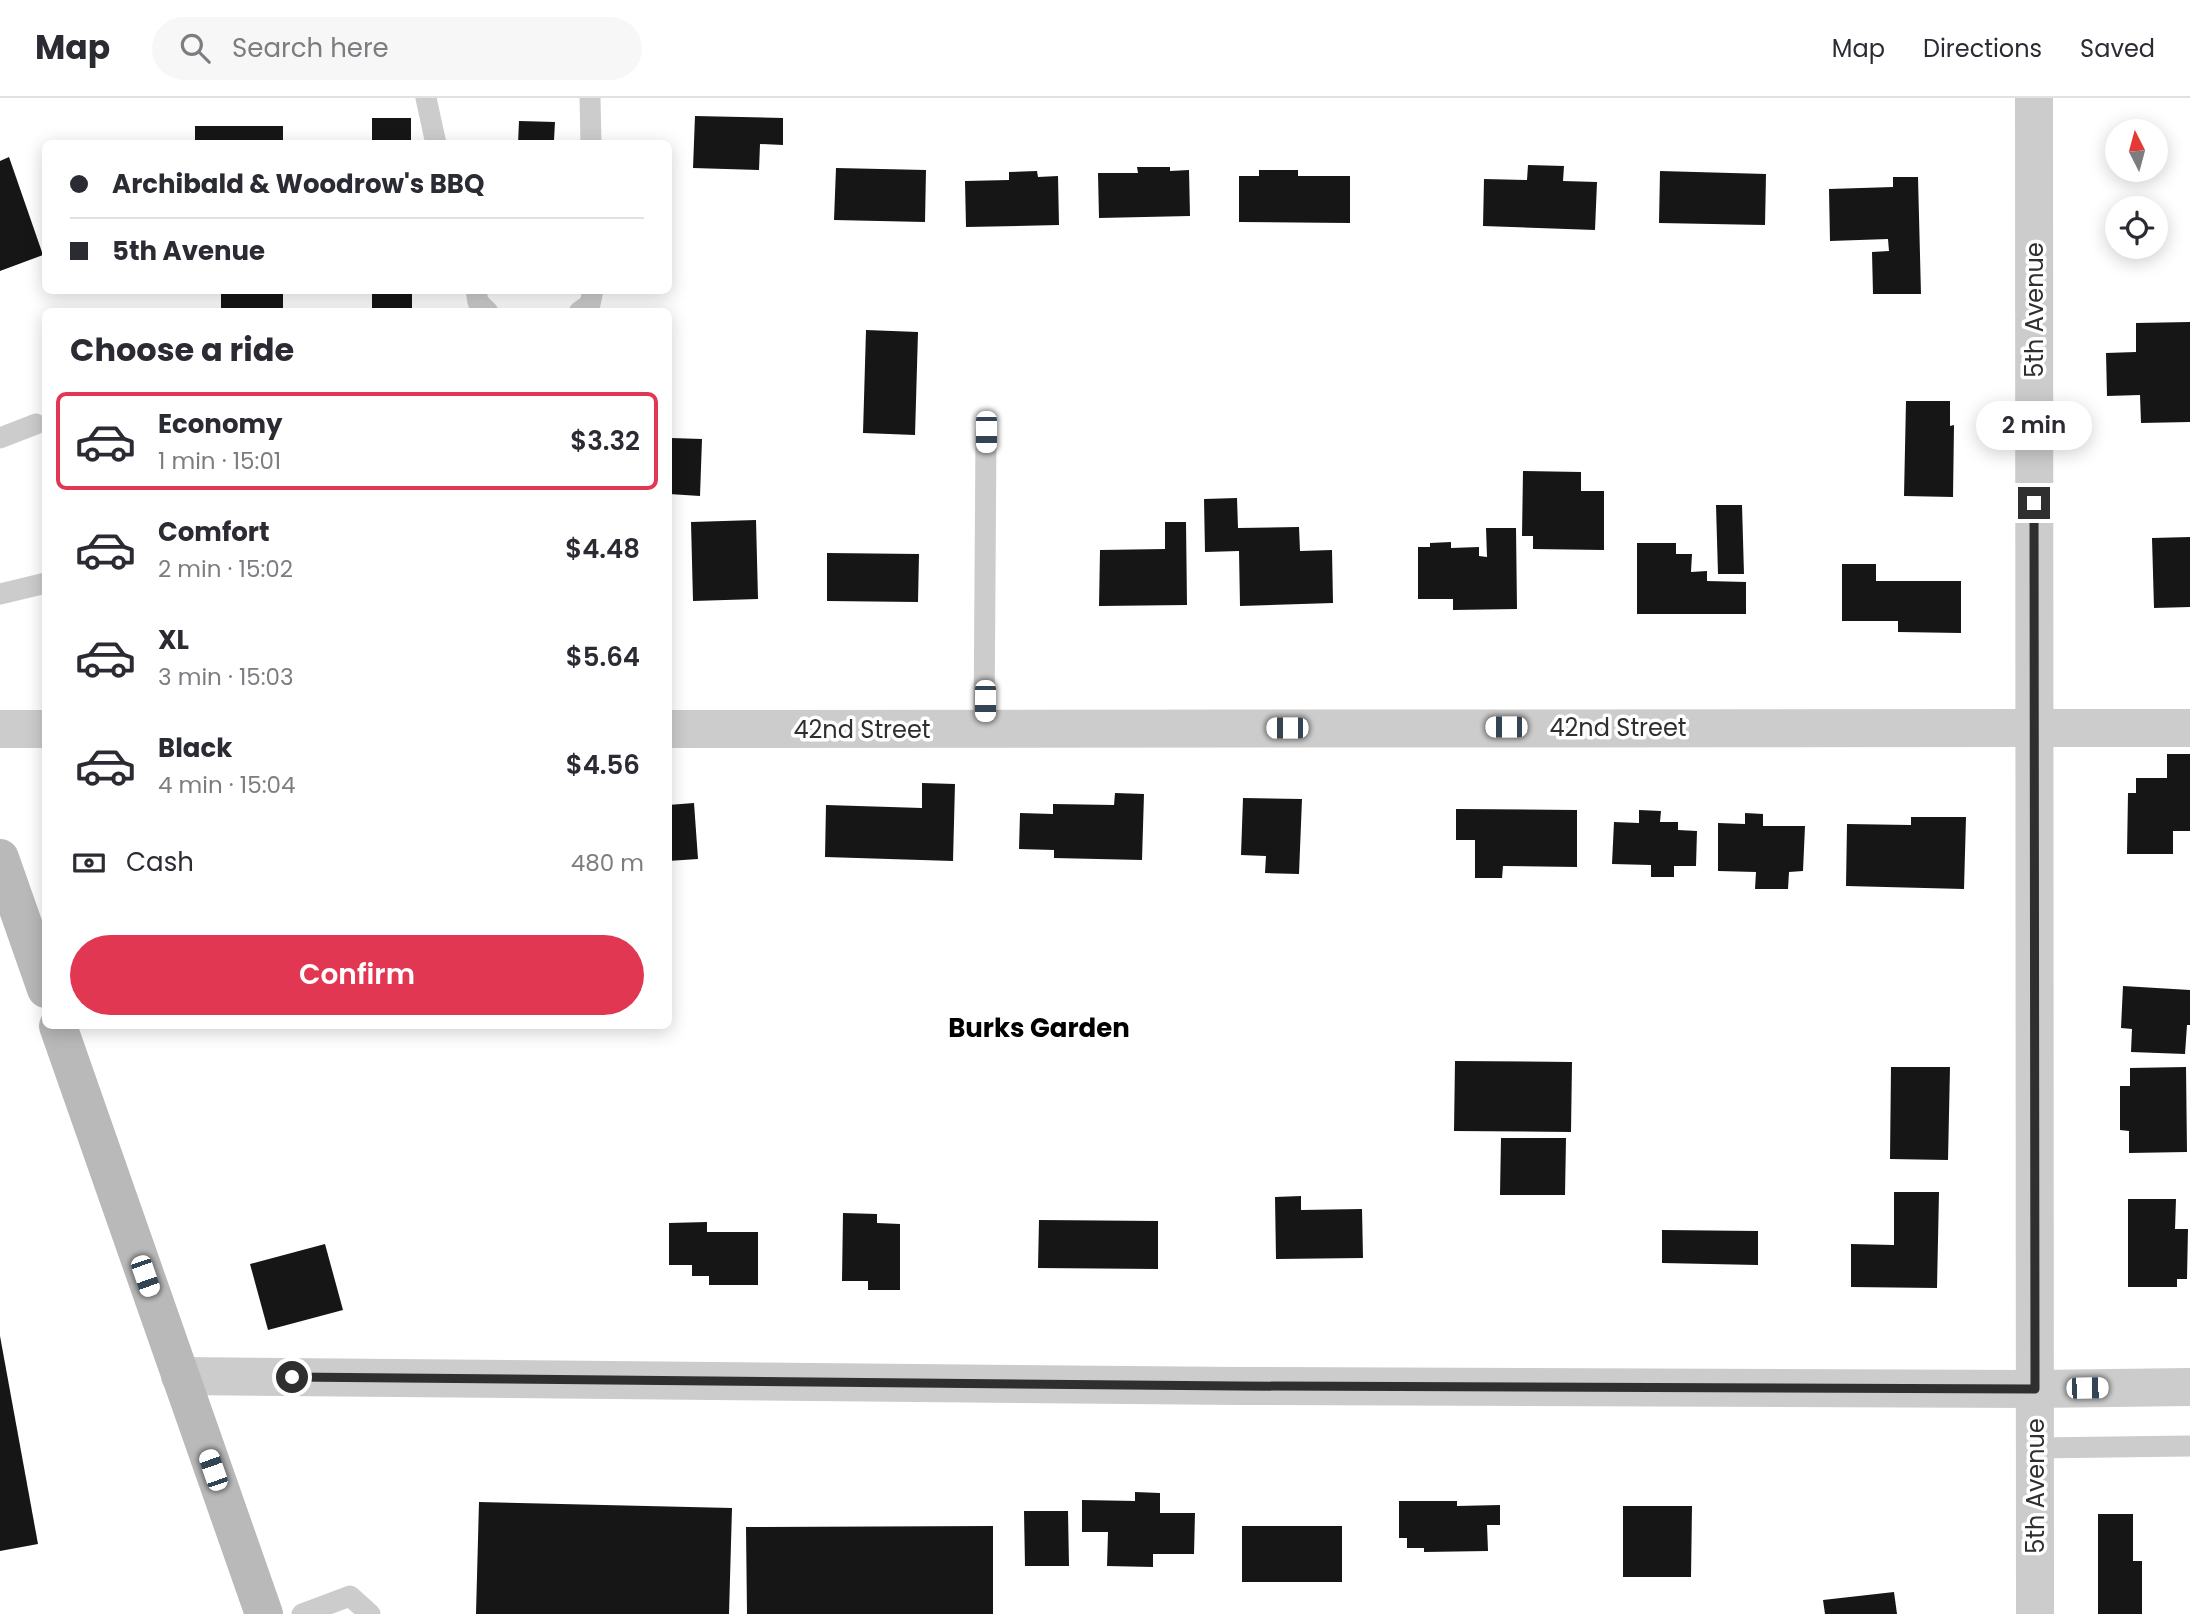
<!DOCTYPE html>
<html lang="en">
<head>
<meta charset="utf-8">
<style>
	:root { --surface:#fff; --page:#f7f7f7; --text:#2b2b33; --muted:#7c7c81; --line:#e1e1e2; --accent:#e13753 }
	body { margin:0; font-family:Poppins,sans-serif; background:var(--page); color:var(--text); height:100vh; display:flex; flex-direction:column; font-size:26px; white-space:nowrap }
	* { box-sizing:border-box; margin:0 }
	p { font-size:23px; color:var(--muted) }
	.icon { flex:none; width:38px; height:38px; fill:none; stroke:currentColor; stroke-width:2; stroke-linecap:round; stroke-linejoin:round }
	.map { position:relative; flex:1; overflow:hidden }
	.side { position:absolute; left:42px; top:210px; width:630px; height:721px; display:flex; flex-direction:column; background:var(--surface); border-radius:10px; box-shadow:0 4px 18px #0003 }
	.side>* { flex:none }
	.hud { position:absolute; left:42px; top:42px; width:630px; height:154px; border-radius:10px; box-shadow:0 4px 18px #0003; display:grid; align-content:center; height:154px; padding:0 28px; background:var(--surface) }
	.needle { width:46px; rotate:354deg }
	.controls { position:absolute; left:2105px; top:21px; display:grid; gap:14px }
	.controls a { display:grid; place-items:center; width:63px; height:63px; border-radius:50%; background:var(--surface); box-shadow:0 4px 18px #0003; font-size:35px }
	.end { position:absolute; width:32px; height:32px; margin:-16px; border:9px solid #2f2f2f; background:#fff; box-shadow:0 0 0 4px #fff }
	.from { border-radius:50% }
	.bubble { position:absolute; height:49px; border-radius:24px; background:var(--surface); box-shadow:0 4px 18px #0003; font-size:23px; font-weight:600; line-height:49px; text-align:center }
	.car { position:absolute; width:21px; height:42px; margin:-21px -10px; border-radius:9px; box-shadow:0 0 5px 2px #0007; background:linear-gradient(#fff 24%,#345 0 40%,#fff 0 76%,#345 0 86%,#fff 0) }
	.hud b { display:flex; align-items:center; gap:24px; height:66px; font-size:26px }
	.hud b+b { border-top:2px solid var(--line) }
	.hud i { width:18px; height:18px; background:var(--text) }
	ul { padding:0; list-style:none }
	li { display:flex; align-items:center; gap:21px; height:98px; margin:0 14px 10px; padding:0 14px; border:4px solid transparent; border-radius:10px }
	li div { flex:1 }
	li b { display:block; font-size:26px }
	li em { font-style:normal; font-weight:600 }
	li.selected { border-color:var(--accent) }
	li>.icon { width:63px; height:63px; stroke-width:1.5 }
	h2 { padding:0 28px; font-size:32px; line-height:84px }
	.pay { display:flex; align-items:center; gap:18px; height:77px; padding:0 28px; font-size:26px }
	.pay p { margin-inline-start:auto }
	.action { display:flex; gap:14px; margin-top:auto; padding:14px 28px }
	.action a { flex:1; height:80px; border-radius:42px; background:var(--accent); color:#fff; font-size:28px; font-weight:600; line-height:80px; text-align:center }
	header { display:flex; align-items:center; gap:42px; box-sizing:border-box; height:98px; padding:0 35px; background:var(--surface); border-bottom:2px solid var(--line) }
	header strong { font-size:33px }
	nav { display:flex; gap:38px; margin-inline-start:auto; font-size:24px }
	.search { width:490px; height:63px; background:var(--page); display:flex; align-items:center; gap:18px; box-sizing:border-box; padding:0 24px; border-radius:38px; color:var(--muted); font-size:26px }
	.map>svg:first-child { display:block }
	.building { fill:#161616 }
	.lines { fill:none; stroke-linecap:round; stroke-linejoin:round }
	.service { stroke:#ccc; stroke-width:21 }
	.minor { stroke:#ccc; stroke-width:38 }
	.secondary { stroke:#b9b9b9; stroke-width:38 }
	.route { stroke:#2f2f2f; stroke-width:9 }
	.labels { text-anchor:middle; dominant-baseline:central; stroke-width:7; stroke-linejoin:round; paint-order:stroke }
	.street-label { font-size:24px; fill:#2f2f2f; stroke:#fff }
	.neighbourhood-label { font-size:26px; font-weight:bold; fill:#000; stroke:#fff }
</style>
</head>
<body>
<header>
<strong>Map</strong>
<div class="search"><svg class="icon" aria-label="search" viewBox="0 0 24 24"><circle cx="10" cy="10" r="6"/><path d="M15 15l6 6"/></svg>Search here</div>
<nav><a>Map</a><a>Directions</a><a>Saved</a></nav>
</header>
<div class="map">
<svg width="2190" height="1516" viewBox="0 0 2190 1516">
	<rect width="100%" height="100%" fill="#fff"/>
	<g class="building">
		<polygon points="695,18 783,20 783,47 760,46 759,72 693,70"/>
		<rect x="372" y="20" width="39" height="26"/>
		<polygon points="519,23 555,24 554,42 580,42 580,46 518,46"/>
		<rect x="195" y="28" width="88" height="18"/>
		<polygon points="9,59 43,157 0,173 0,63"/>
		<polygon points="1528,67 1564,68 1563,83 1597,84 1595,132 1483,128 1484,81 1527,82"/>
		<polygon points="1137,69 1170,69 1170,73 1189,72 1190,118 1099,120 1098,75 1138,75"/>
		<polygon points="836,70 926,72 925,124 834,122"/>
		<polygon points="1259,72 1298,72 1298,78 1350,78 1350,125 1239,124 1239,78 1259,78"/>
		<polygon points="1037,73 1038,79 1058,78 1059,127 966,129 965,83 1009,82 1009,74"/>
		<polygon points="1660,73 1766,76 1765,127 1659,125"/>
		<polygon points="1893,79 1918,79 1921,196 1873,196 1872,154 1889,153 1888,141 1830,143 1829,91 1893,89"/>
		<rect x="221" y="192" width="62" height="22"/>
		<rect x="372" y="192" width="40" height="22"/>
		<polygon points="2190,224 2190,324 2141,325 2140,297 2107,298 2106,255 2136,254 2136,225"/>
		<polygon points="866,232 918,234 915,337 863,335"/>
		<polygon points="1906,303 1950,303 1950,328 1954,327 1953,399 1904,398"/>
		<polygon points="671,340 702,341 700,398 669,396"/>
		<polygon points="1523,373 1581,374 1581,393 1604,393 1604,452 1533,451 1533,438 1522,438"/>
		<polygon points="1237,400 1238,430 1299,429 1300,453 1332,452 1333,505 1240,508 1239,453 1205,454 1204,401"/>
		<polygon points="1716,407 1742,407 1744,476 1718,476"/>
		<polygon points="756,422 758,501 693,503 691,424"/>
		<polygon points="1165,424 1186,424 1187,507 1099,508 1100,452 1165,451"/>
		<polygon points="1486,430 1516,430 1517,511 1453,512 1453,501 1418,501 1418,449 1430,449 1430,445 1451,444 1451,450 1479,449 1479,458 1487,459"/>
		<polygon points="2190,439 2190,509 2154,510 2152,440"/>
		<polygon points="1637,445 1676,445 1676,456 1692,456 1691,474 1707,473 1707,483 1746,484 1746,516 1637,516"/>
		<polygon points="827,455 919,456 918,504 827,503"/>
		<polygon points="1842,466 1876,466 1876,483 1961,483 1961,535 1898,534 1898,523 1842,523"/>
		<polygon points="2167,656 2190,656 2190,733 2173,733 2173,756 2127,756 2128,695 2136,695 2136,680 2167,680"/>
		<polygon points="922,685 955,686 953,763 825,759 826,707 922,710"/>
		<polygon points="1115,695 1144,696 1142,762 1054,760 1054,752 1019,751 1020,715 1053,716 1053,706 1114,707"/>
		<polygon points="1243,700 1302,701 1299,776 1265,775 1266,758 1241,757"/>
		<polygon points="694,705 698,761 668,763 668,707"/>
		<polygon points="1456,711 1577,712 1577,769 1503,768 1502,780 1475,780 1475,742 1456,742"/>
		<polygon points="1639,712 1661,713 1660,724 1678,724 1678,732 1697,733 1696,768 1674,768 1674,779 1651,779 1651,767 1612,766 1614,724 1639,725"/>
		<polygon points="1745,715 1763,716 1763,728 1805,728 1803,773 1789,774 1788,791 1755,791 1756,774 1718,773 1718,725 1745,726"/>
		<polygon points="1911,719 1966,719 1964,791 1846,788 1847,726 1911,727"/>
		<polygon points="2123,888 2190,892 2190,927 2187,927 2185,956 2131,954 2132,931 2121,930"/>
		<polygon points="1455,963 1572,964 1571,1034 1454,1033"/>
		<polygon points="1891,969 1950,969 1948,1062 1890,1061"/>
		<polygon points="2186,969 2187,1054 2129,1055 2129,1033 2120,1032 2120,988 2130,988 2130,970"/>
		<polygon points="1501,1040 1566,1040 1565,1097 1500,1097"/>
		<polygon points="1894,1094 1939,1094 1937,1190 1851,1189 1851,1146 1894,1147"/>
		<polygon points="1301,1098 1301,1112 1362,1111 1363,1160 1276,1161 1275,1099"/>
		<polygon points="2128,1101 2176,1101 2175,1131 2188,1131 2187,1181 2177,1181 2177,1189 2128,1189"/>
		<polygon points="843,1115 877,1116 877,1125 900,1126 900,1192 868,1192 868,1183 842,1183"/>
		<polygon points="1039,1122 1158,1123 1158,1171 1038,1170"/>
		<polygon points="707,1124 707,1134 758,1134 758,1187 709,1187 709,1178 692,1178 692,1167 669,1167 669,1125"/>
		<polygon points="1662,1132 1758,1133 1758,1167 1662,1165"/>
		<polygon points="325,1146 343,1212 268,1232 250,1166"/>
		<polygon points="0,1238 38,1446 0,1453"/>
		<polygon points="1135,1394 1160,1395 1160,1415 1195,1415 1194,1456 1153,1456 1153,1469 1107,1468 1108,1434 1082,1434 1082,1402 1135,1403"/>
		<polygon points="1399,1403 1457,1403 1457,1408 1500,1407 1500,1427 1487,1427 1488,1453 1424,1454 1424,1450 1407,1450 1407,1440 1399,1440"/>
		<polygon points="479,1404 732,1410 729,1516 476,1516"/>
		<polygon points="1623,1408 1692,1408 1691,1479 1623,1479"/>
		<polygon points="1024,1413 1068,1413 1069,1468 1025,1468"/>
		<polygon points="2098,1416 2133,1416 2133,1463 2142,1463 2142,1516 2098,1516"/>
		<polygon points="993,1428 993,1516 747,1516 746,1429"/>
		<rect x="1242" y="1428" width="100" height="56"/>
		<polygon points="1894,1494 1897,1516 1825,1516 1823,1502"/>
	</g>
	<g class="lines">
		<g class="service">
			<polyline points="426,0 436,46"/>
			<polyline points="590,0 591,46"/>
			<polyline points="476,192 478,204 488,214"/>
			<polyline points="579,214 590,206 593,192"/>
			<polyline points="0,340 36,326"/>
			<polyline points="0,496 46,485"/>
			<polyline points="984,630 986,334"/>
			<polyline points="2035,1350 2190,1348"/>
			<polyline points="302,1516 350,1498 370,1516"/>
		</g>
		<g class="minor">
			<polyline points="2034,0 2035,1516"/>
			<polyline points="0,631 46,631"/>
			<polyline points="668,631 2190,630"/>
			<polyline points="180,1278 1239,1288 2035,1291 2190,1289"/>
		</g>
		<g class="secondary">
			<polyline points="0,760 46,891"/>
			<polyline points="58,928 264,1516"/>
		</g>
	</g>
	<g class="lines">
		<polyline class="route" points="292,1279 1238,1288 2035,1291 2034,405"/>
	</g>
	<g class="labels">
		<g class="street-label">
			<text transform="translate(2034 212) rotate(-90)">5th Avenue</text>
			<text x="1618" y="629">42nd Street</text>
			<text x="862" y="631">42nd Street</text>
			<text transform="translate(2035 1388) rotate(-90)">5th Avenue</text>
		</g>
		<g class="neighbourhood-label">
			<text x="1039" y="930">Burks Garden</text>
		</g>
	</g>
</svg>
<div class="controls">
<a><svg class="needle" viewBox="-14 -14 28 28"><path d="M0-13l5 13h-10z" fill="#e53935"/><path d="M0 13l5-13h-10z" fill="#7c7c81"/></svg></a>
<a><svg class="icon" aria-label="locate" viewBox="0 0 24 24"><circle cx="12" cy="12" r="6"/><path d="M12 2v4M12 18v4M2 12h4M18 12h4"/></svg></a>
</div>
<i class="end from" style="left:292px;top:1279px"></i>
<i class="end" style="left:2034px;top:405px"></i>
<div class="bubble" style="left:1976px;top:303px;width:116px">2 min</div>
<i class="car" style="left:986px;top:334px;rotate:180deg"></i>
<i class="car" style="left:985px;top:603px;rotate:180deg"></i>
<i class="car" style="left:1506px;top:629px;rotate:270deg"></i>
<i class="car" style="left:1287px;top:630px;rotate:270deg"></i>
<i class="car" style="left:145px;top:1178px;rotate:161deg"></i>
<i class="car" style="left:2087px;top:1290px;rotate:89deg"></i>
<i class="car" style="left:213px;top:1372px;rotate:341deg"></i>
<div class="hud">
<b><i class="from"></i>Archibald &amp; Woodrow's BBQ</b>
<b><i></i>5th Avenue</b>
</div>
<section class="side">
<h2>Choose a ride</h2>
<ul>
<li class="selected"><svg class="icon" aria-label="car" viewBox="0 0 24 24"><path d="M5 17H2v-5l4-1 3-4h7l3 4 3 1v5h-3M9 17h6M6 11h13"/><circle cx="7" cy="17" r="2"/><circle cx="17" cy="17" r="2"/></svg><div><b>Economy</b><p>1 min · 15:01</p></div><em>$3.32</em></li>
<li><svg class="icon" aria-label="car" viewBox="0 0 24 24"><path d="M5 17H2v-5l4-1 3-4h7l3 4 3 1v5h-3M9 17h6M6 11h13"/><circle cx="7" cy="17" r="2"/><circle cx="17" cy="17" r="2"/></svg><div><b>Comfort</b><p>2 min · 15:02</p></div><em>$4.48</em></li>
<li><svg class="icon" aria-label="car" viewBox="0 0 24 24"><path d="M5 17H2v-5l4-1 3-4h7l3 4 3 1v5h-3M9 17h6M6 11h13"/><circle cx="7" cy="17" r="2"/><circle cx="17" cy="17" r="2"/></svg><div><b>XL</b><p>3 min · 15:03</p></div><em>$5.64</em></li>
<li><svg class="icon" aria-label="car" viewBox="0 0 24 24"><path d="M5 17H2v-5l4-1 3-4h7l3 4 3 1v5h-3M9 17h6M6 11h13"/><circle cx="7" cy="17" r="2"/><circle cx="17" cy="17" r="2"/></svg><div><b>Black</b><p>4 min · 15:04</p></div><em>$4.56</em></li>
</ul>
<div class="pay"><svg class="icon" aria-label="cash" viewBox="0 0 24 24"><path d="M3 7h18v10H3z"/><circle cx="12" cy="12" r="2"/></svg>Cash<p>480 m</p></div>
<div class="action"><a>Confirm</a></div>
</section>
</div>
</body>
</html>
